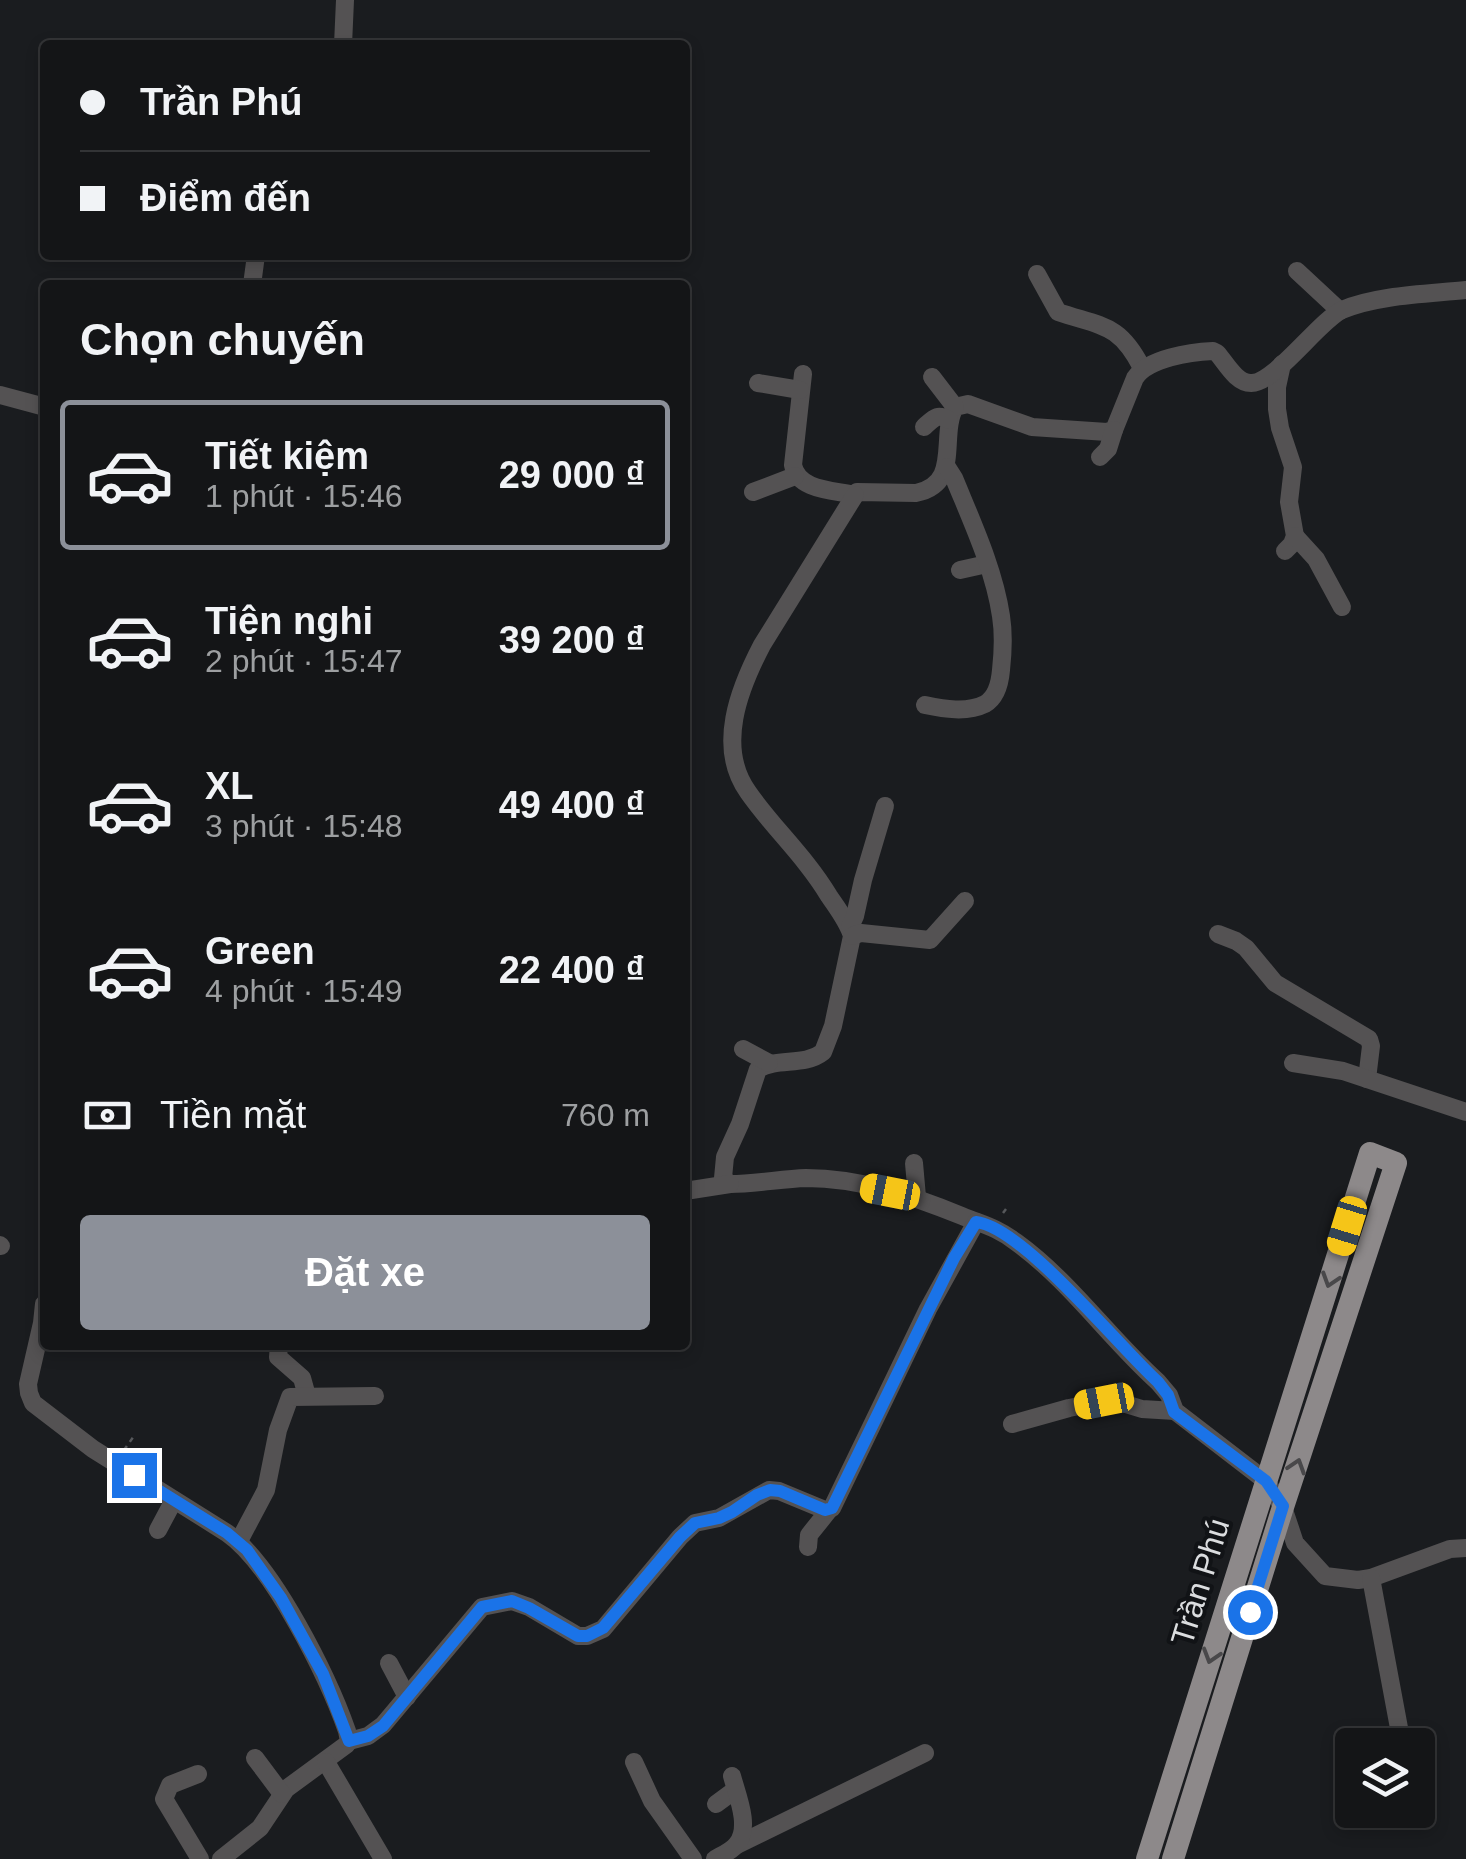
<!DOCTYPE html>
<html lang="vi">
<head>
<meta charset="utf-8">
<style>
	:root { --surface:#141517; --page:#212224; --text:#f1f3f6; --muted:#9d9fa1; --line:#333436; --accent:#8c9099 }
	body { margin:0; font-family:Helvetica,sans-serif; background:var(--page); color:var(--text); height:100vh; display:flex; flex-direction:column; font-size:38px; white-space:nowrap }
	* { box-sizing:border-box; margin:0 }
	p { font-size:32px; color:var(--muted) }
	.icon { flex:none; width:55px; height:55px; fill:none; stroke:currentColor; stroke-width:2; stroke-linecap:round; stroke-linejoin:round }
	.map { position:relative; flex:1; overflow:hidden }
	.drawer { position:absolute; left:40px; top:280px; width:650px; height:1070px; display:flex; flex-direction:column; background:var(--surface); border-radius:10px; box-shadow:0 5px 15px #0003,0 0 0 2px var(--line) }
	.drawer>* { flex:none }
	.guide { position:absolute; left:40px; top:40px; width:650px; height:220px; border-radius:10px; box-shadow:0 5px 15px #0003,0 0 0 2px var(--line); display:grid; align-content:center; height:220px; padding:0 40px; background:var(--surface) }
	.buttons { position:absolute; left:1335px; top:1728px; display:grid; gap:20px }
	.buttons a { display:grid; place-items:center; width:100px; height:100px; border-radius:10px; background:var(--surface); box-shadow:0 5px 15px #0003,0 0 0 2px var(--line); font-size:50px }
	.end { position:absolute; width:45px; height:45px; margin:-22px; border:12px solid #1a73e8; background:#fff; box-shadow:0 0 0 5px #fff }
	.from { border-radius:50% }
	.car { position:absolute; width:30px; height:60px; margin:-30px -15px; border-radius:12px; box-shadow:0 0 8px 2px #0007; background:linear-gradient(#f5c518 24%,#345 0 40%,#f5c518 0 76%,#345 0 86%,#f5c518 0) }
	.guide b { display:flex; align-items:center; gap:35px; height:95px; font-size:38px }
	.guide b+b { border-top:2px solid var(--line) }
	.guide i { width:25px; height:25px; background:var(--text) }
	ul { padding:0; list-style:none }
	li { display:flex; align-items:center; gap:30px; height:150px; margin:0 20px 15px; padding:0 20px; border:5px solid transparent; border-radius:10px }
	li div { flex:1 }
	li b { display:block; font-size:38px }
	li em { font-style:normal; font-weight:800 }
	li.selected { border-color:var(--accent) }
	li>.icon { width:90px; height:90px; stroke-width:1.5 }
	h2 { padding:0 40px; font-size:45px; line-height:120px }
	.pay { display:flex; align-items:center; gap:25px; height:110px; padding:0 40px; font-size:38px }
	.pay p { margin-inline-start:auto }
	.primary-button { display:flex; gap:20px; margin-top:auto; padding:20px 40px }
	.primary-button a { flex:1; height:115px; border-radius:10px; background:var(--accent); color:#fff; font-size:40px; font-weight:800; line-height:115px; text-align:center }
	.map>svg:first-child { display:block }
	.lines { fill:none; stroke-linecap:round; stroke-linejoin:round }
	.path { stroke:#56585b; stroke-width:2.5; stroke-dasharray:5 5; stroke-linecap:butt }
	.minor { stroke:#545253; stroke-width:18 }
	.major { stroke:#8d898a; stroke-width:22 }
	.oneway { stroke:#49484a }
	.route { stroke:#1a73e8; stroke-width:12 }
	.labels { text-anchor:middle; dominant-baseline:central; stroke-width:8; stroke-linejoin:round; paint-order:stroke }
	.street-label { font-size:32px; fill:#dbdddf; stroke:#111316 }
</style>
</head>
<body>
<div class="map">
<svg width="1466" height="1859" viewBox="0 0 1466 1859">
	<rect width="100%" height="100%" fill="#1a1c1f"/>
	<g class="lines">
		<g class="path">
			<polyline points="1003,1213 1009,1205"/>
			<polyline points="124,1450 134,1436"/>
		</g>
		<g class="minor">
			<polyline points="343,45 345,0"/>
			<polyline points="1297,271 1340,311"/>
			<path d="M1037,274L1058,312C1102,327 1119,323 1142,368"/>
			<polyline points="252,285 256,255"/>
			<polyline points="1282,364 1277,387 1277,409 1280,428 1293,467 1289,502 1295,536 1292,544 1285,551"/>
			<path d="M803,374L793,465C798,491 834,490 855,495L857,492L916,493C962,484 939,436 955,407L968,404L1032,427L1107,432L1114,430L1135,378C1148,358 1191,352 1213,351L1217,353C1226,363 1236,383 1251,383C1274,384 1319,321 1342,310C1377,295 1428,294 1466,290"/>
			<polyline points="932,377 955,407"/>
			<polyline points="758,383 800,390"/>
			<polyline points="0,395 45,407"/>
			<path d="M924,427C934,418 937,413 949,420"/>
			<polyline points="1100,457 1108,449 1114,430"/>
			<polyline points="753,492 795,476"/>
			<path d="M855,495L762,645C739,689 716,747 748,792C773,828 805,856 829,896C837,908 848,922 852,936L833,1026L823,1052C804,1067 778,1057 758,1069L740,1124L725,1157L723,1178L730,1184C755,1184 781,1179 806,1178C860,1178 913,1196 962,1216C984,1225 996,1227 1016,1242C1070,1281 1109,1338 1158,1382L1169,1395L1175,1411L1266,1481L1283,1507L1295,1543L1325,1576L1358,1580L1371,1578L1450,1549L1466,1548"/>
			<polyline points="1295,536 1316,559 1342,607"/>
			<polyline points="960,570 987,564"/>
			<path d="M925,705C944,709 967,713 985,704C997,697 1000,682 1001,670C1003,652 1004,635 1001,616C994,569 972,522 954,478L947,467"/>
			<polyline points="850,927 855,916 863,880 885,806"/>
			<polyline points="1218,934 1236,941 1246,948 1275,983 1369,1039 1371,1046 1367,1079"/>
			<polyline points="852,936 861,933 930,940 965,901"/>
			<polyline points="743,1049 769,1063"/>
			<polyline points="1293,1063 1343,1071 1466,1112"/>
			<polyline points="914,1163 917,1197"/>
			<polyline points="685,1191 730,1184"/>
			<polyline points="0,1245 1,1246"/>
			<path d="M44,1304L42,1323L28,1384L29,1393L33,1403L93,1449L227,1533C273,1565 328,1677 347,1731L349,1741L346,1745L286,1789L260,1828L221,1859"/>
			<polyline points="279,1345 278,1357 302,1378 307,1396"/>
			<polyline points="1012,1424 1069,1408 1104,1401 1119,1402 1142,1409 1175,1411"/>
			<polyline points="158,1530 174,1500"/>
			<polyline points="239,1541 266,1490 278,1430 290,1397 375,1396"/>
			<polyline points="808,1547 809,1535 829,1510"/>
			<polyline points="1371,1578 1399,1728"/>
			<polyline points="389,1663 407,1697"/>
			<polyline points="349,1741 368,1736 383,1725 482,1607 512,1601 529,1607 578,1636 587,1636 603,1629 680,1537 695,1523 719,1518 769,1490 779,1491 825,1510 832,1508 928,1309 976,1222"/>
			<polyline points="255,1758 282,1794"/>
			<polyline points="326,1762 383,1859"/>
			<polyline points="634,1762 652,1801 693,1859"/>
			<polyline points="198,1774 170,1785 164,1799 200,1859"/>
			<polyline points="716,1804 735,1790"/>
			<polyline points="737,1845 925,1753"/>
			<path d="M715,1859C722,1855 732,1851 737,1844C751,1827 737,1795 732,1776"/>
		</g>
		<polyline class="major" points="1147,1859 1370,1153 1396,1163 1283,1507 1173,1859"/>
	</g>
	<defs><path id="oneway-chevron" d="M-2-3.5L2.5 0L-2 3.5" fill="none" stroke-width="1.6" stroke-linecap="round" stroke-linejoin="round" transform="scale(2.5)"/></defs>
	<g class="oneway">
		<use href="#oneway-chevron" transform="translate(1330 1280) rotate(108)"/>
		<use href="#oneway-chevron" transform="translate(1297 1466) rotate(-72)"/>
		<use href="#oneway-chevron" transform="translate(1211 1656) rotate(107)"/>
	</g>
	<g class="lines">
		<path class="route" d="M134,1475L227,1533L247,1550L281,1598L323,1674L349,1741L368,1736L383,1726L482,1607L512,1601L529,1608L578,1636H587L603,1628L680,1537L695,1523L719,1518L732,1512L757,1495L770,1490L780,1491L825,1510L832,1508L954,1258L976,1222C1023,1227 1119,1347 1158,1382L1168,1395L1174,1412L1266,1481L1283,1506L1250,1612"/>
	</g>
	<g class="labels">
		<g class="street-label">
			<text transform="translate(1200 1582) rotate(-73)">Trần Phú</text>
		</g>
	</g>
</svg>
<div class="buttons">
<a><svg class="icon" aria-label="layers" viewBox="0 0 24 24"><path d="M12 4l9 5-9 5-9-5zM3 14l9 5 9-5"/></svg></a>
</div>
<i class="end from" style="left:1250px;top:1612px"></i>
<i class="end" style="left:134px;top:1475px"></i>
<i class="car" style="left:890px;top:1192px;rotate:281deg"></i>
<i class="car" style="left:1347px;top:1226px;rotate:197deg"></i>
<i class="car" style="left:1104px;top:1401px;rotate:259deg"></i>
<div class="guide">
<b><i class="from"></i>Trần Phú</b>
<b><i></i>Điểm đến</b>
</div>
<section class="drawer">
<h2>Chọn chuyến</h2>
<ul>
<li class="selected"><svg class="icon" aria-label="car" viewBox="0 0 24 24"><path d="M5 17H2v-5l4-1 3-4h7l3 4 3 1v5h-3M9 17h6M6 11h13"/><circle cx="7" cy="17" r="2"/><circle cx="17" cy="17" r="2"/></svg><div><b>Tiết kiệm</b><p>1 phút · 15:46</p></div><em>29 000 ₫</em></li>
<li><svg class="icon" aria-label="car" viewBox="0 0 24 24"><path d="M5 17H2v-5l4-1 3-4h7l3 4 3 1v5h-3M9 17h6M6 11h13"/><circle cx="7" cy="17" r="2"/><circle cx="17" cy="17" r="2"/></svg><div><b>Tiện nghi</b><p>2 phút · 15:47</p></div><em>39 200 ₫</em></li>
<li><svg class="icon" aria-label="car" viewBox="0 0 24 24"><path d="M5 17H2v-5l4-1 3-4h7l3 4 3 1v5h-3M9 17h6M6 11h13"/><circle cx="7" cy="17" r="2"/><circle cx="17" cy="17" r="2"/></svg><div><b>XL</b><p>3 phút · 15:48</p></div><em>49 400 ₫</em></li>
<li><svg class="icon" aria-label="car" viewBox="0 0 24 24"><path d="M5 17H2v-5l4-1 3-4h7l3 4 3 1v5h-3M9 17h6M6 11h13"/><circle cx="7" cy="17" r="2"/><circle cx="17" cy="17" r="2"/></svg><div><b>Green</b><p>4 phút · 15:49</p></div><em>22 400 ₫</em></li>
</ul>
<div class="pay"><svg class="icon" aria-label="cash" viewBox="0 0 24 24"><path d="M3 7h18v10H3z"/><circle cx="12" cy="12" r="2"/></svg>Tiền mặt<p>760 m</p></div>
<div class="primary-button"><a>Đặt xe</a></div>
</section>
</div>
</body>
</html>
